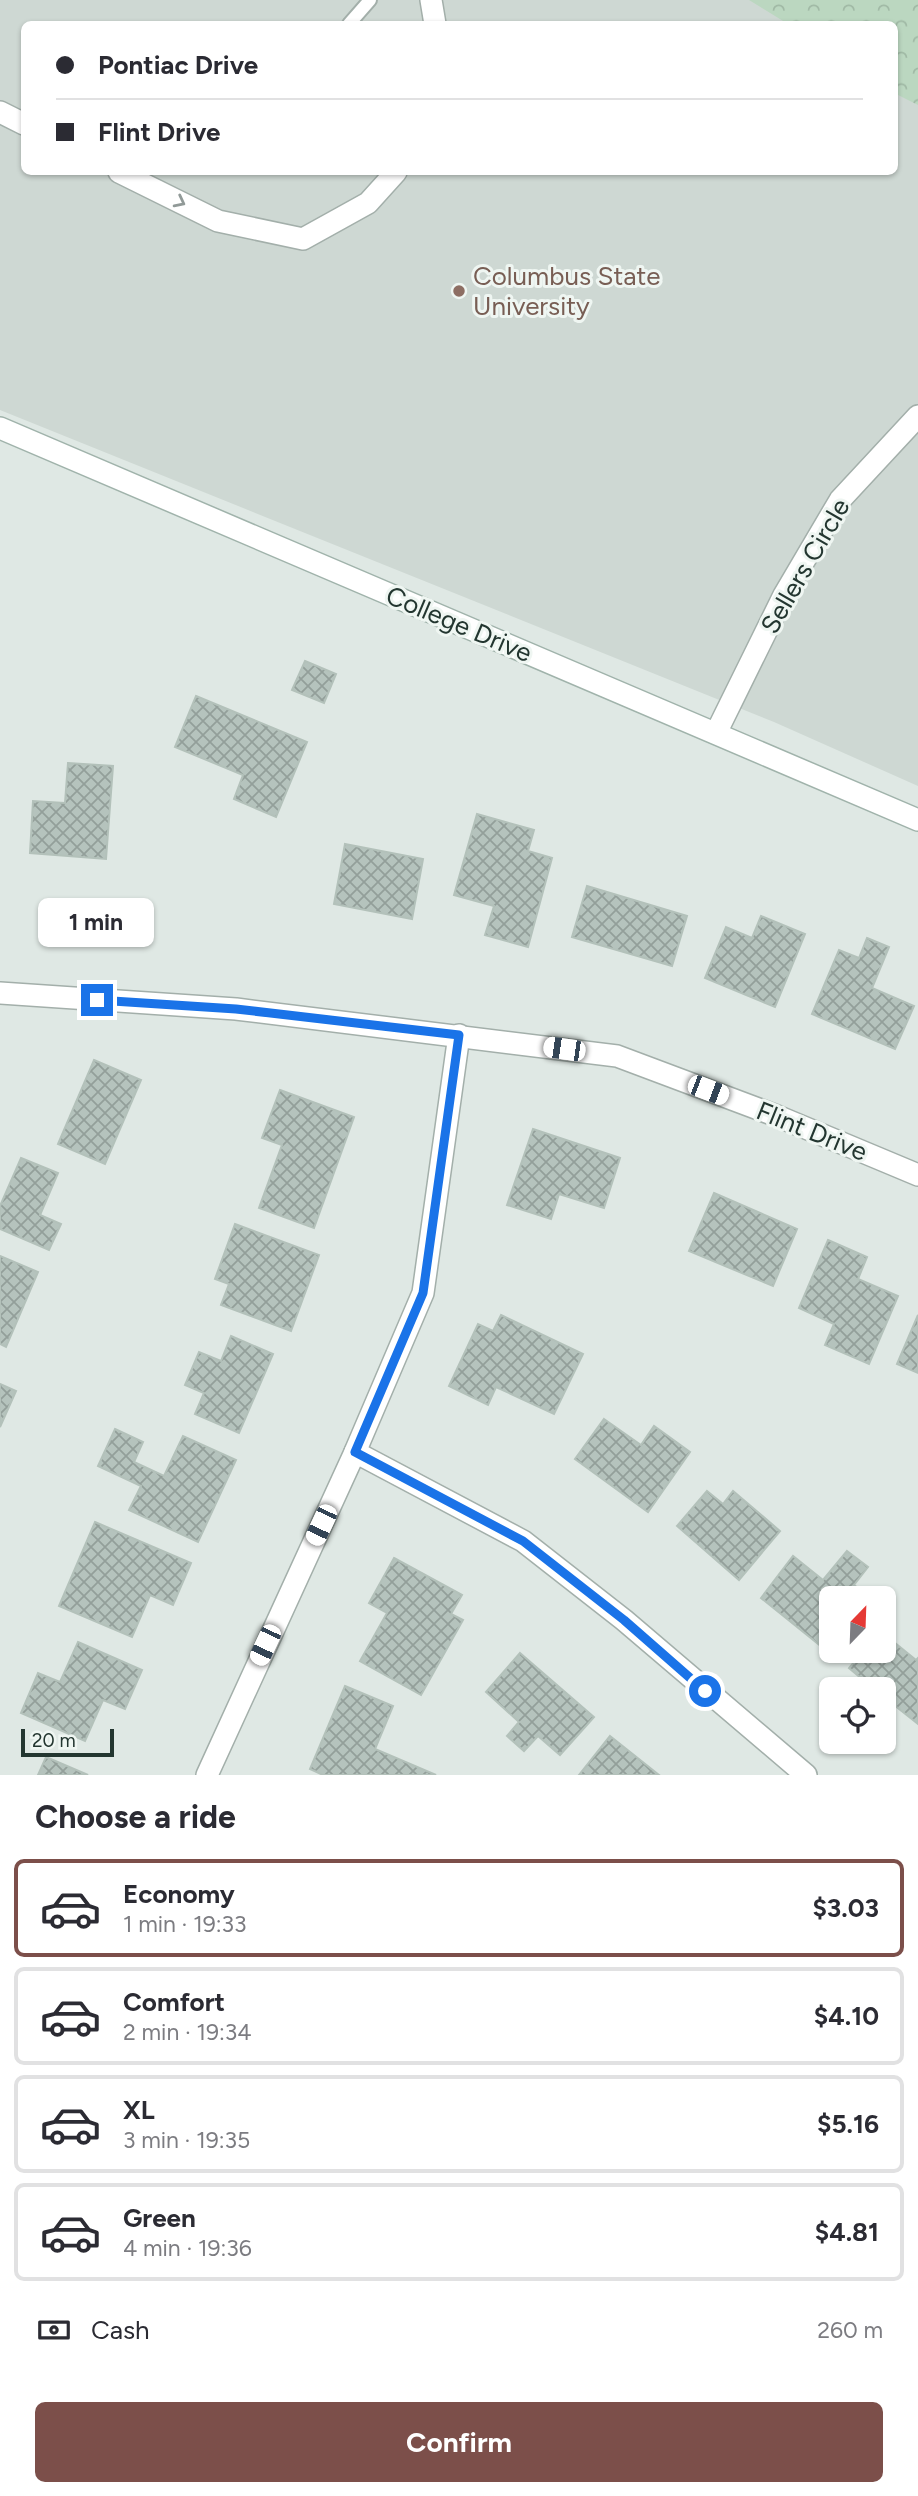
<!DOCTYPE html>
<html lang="en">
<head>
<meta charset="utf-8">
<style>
	:root { --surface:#fff; --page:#f2f2f3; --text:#2b2b33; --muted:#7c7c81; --line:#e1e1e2; --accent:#7c4f4a }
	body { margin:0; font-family:Figtree,sans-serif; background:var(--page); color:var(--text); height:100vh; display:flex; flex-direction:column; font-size:26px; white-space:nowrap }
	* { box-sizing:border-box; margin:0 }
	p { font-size:23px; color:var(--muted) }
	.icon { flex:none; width:38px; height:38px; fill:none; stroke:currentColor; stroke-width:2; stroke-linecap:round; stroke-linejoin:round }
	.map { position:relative; height:1775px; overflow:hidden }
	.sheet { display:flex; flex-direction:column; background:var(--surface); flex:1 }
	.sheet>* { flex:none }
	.top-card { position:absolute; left:21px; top:21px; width:877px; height:154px; border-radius:10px; box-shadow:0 2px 5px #0004; display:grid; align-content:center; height:154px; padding:0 35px; background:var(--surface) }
	.needle { width:46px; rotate:23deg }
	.tools { position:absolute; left:819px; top:1586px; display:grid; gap:14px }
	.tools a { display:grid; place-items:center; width:77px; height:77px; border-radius:10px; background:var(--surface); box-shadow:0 2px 5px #0004; font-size:35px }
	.scale { position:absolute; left:21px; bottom:18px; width:93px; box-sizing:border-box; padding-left:7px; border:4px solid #233630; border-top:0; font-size:19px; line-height:24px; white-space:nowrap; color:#233630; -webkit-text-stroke:5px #eff6f2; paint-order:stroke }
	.end { position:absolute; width:32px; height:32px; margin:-16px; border:9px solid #1a73e8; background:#fff; box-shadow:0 0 0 4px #fff }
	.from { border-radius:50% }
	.bubble { position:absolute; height:49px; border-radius:10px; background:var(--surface); box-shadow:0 2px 5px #0004; font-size:23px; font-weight:700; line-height:49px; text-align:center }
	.car { position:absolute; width:21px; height:42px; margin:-21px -10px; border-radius:9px; box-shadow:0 0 5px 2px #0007; background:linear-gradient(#fff 24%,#345 0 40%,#fff 0 76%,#345 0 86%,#fff 0) }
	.top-card b { display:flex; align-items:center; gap:24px; height:66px; font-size:26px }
	.top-card b+b { border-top:2px solid var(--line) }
	.top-card i { width:18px; height:18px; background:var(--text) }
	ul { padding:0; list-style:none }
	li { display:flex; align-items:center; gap:21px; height:98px; margin:0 14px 10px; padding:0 21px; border:4px solid var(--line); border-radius:10px }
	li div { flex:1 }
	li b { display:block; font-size:26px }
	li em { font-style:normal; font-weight:700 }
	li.on { border-color:var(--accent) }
	li>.icon { width:63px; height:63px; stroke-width:1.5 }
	h2 { padding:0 35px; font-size:32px; line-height:84px }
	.pay { display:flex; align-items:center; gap:18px; height:77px; padding:0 35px; font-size:26px }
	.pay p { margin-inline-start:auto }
	.button { display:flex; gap:14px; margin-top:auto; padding:14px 35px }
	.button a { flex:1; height:80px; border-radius:10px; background:var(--accent); color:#fff; font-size:28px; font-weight:700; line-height:80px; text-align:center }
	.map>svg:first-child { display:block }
	.built { fill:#ced8d3; fill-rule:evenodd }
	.park { fill:url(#park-crowns) }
	.building { fill:url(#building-cross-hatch); stroke:#b3c1ba; stroke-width:2 }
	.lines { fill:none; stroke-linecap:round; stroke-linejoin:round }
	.lane-casing { stroke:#a3afaa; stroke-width:16 }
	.street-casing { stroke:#a3afaa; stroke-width:24 }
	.secondary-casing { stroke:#a0b3ab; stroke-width:24 }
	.lane { stroke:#fff; stroke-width:12 }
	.street { stroke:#fff; stroke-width:21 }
	.secondary { stroke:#fff; stroke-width:21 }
	.oneway { stroke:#919a98 }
	.route { stroke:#1a73e8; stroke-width:9 }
	.education-dot { fill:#8d6e63; stroke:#eff6f2; stroke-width:2.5 }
	.labels { text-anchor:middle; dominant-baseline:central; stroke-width:6; stroke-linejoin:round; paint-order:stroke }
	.education-label { font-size:26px; fill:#785e54; stroke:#eff6f2; text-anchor:start }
	.street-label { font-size:26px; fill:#233630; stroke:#eff6f2 }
</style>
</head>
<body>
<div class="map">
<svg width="918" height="1775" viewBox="0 0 918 1775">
	<defs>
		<pattern id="park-crowns" width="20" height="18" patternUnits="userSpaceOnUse" patternTransform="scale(1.75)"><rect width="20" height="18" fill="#bbd7c0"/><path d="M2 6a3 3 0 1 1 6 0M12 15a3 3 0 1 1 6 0" fill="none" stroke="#a0b9a5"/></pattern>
		<pattern id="building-cross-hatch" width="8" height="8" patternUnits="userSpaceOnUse" patternTransform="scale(1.75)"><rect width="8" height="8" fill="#b5c3bd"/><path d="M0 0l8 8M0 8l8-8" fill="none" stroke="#939f9a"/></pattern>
	</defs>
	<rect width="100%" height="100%" fill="#dfe8e4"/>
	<path class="built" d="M0,0H918V786L774,722L0,410ZM24,24H894V172H24Z"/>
	<polygon class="park" points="749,0 918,0 918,105 894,93 894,24 788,24"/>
	<g class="building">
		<polygon points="305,661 336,674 324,703 292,690"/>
		<polygon points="196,696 307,742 276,817 234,799 243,775 175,747"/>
		<polygon points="68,763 113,766 106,859 30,853 33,801 65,803"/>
		<polygon points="477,814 534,830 528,851 552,858 528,947 485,935 494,906 454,895"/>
		<polygon points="345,844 423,859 412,919 334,904"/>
		<polygon points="587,886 687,916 672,966 572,937"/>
		<polygon points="761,916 805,934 775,1007 705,978 726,927 752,938"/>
		<polygon points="867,938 889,947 872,988 914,1006 895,1049 812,1014 839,950 859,958"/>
		<polygon points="94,1060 141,1080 105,1164 58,1144"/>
		<polygon points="280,1090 354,1117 314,1228 259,1208 282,1145 262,1138"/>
		<polygon points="533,1129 620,1158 604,1208 559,1194 551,1219 507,1205"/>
		<polygon points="21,1158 58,1173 40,1215 61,1224 49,1250 0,1229 0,1206"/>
		<polygon points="714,1193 797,1229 773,1286 689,1251"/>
		<polygon points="235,1224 319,1255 291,1331 221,1305 229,1284 215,1279"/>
		<polygon points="828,1240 867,1257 858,1279 898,1296 869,1364 825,1345 834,1324 799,1308"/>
		<polygon points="0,1256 38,1272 6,1347 0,1344"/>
		<polygon points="501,1315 583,1354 554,1414 496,1387 488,1405 449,1386 478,1324 493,1331"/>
		<polygon points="918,1315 918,1373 897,1364"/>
		<polygon points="231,1336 273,1354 239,1433 195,1414 204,1393 185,1385 199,1352 221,1361"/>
		<polygon points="0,1384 16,1391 0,1427"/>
		<polygon points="604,1419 641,1445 654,1426 690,1452 648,1512 575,1459"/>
		<polygon points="115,1429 143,1442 134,1462 164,1476 183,1436 236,1460 198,1542 129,1510 141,1486 98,1466"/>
		<polygon points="707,1491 723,1504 733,1491 780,1531 739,1580 677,1526"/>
		<polygon points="95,1522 191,1563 173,1605 150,1595 132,1637 59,1606"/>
		<polygon points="847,1551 868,1567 854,1585 870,1597 831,1598 831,1646 827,1651 761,1598 793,1556 823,1580"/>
		<polygon points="394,1558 462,1595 451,1614 463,1620 421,1695 360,1661 387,1613 369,1603"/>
		<polygon points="884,1634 916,1660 918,1658 918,1724 884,1697 884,1689 874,1689 849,1668 864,1650 884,1650"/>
		<polygon points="78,1642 142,1670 125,1709 103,1700 85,1741 21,1713 38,1673 60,1682"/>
		<polygon points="520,1653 594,1717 560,1755 538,1736 524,1751 507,1736 519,1722 486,1692"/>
		<polygon points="345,1686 393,1706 375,1749 436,1775 323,1775 310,1769"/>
		<polygon points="610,1736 659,1775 579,1775"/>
		<polygon points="46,1757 88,1775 38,1775"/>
	</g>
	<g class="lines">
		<g class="lane-casing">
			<polyline id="lane" points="349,24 370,0"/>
		</g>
		<g class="street-casing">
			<g id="street">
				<polyline points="431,0 435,24"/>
				<polyline points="0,112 24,124"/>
				<polyline points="119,172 218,221 303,239 368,203 396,172"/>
				<polyline points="716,733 784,595 840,500 918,416"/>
				<polyline points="0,993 236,1009 617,1056 777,1116 918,1175"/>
				<polyline points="355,1452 523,1541 624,1620 806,1775"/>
				<polyline points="207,1775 355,1452 423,1293 459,1035"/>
			</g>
		</g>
		<g class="secondary-casing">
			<polyline id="secondary" points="0,428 918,820"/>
		</g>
		<use href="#lane" class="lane"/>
		<use href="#street" class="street"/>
		<use href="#secondary" class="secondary"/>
	</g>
	<defs><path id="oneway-chevron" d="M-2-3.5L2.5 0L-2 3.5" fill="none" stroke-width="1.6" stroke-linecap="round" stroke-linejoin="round" transform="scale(1.75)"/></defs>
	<use class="oneway" href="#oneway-chevron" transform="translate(180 202) rotate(27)"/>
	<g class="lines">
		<polyline class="route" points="97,1000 236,1009 459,1035 423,1293 355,1452 523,1541 624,1620 705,1691"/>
	</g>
	<circle class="education-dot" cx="459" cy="291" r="7"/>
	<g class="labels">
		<g class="education-label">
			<text x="473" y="276">Columbus State<tspan x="473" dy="30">University</tspan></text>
		</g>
		<g class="street-label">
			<text transform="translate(805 566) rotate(-60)">Sellers Circle</text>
			<text transform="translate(459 624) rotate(23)">College Drive</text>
			<text transform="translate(812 1131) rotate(22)">Flint Drive</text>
		</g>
	</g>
</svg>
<div class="tools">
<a><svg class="needle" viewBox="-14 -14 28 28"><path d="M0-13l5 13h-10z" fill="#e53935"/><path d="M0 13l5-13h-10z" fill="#7c7c81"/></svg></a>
<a><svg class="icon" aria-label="locate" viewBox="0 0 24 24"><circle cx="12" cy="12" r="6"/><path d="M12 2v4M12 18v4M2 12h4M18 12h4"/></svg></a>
</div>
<div class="scale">20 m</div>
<i class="end from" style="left:705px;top:1691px"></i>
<i class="end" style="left:97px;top:1000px"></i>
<div class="bubble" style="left:38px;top:898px;width:116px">1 min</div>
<i class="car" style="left:564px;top:1049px;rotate:278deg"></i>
<i class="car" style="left:708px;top:1090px;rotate:111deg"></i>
<i class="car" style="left:321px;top:1525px;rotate:205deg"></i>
<i class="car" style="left:265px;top:1645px;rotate:205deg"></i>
<div class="top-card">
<b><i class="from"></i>Pontiac Drive</b>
<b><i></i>Flint Drive</b>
</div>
</div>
<section class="sheet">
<h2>Choose a ride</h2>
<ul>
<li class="on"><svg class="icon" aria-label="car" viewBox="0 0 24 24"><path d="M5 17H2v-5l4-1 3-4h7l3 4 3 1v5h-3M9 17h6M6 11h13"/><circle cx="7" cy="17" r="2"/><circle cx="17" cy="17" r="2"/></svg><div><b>Economy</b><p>1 min · 19:33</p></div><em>$3.03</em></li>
<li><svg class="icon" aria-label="car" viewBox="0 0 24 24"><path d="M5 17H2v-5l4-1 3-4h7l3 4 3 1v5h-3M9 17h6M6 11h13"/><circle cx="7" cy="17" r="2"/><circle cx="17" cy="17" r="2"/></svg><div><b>Comfort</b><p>2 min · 19:34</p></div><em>$4.10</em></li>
<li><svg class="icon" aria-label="car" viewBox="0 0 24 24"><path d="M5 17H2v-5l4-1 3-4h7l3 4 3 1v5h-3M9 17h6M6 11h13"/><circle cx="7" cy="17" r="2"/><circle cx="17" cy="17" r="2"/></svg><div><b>XL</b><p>3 min · 19:35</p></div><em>$5.16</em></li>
<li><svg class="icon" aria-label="car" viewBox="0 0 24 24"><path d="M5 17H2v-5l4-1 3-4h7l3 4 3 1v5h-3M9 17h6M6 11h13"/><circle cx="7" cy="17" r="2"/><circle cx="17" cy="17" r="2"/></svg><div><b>Green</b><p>4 min · 19:36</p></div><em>$4.81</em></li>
</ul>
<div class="pay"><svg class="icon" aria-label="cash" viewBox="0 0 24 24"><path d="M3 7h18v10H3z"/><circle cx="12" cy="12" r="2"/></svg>Cash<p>260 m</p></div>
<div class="button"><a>Confirm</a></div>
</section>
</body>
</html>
